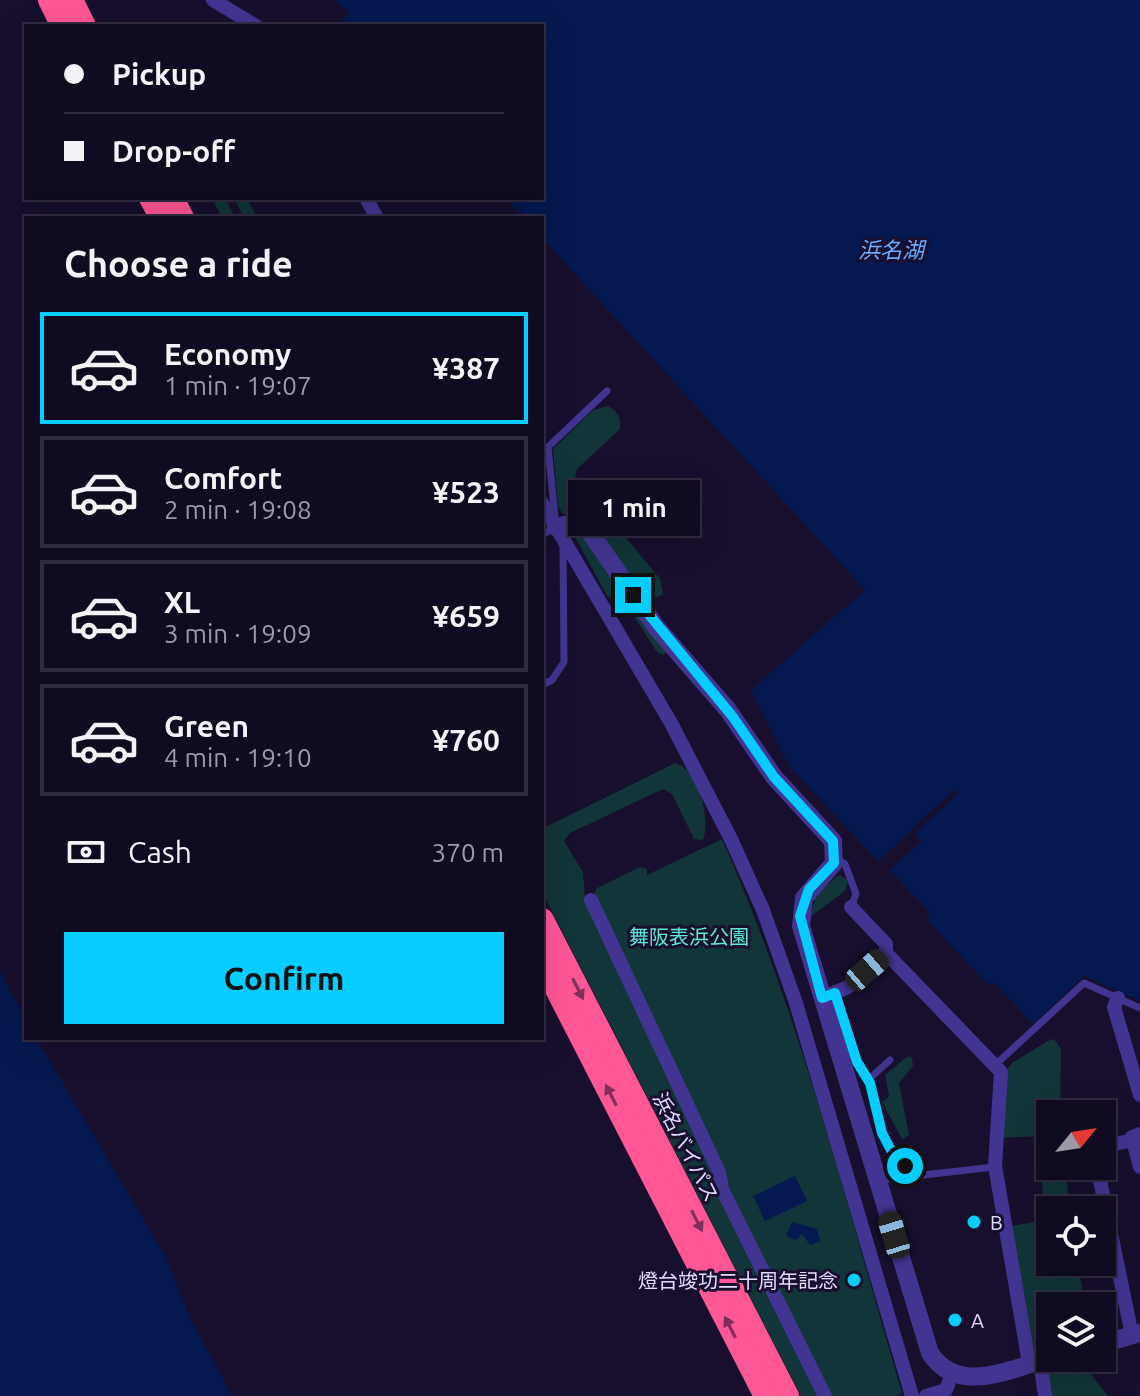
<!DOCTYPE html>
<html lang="en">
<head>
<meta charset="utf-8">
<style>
	:root { --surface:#110b22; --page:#1e192f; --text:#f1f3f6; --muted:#9c9ba5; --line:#302b40; --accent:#07ccff }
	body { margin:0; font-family:Ubuntu,"Noto Sans JP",sans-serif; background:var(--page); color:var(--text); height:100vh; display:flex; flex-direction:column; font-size:30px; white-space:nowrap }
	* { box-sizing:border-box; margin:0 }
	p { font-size:26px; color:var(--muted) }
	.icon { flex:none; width:44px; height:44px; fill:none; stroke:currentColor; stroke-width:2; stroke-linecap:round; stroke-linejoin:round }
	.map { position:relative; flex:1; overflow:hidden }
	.sheet { position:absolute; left:24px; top:216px; width:520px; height:824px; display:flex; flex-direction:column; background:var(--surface); border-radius:0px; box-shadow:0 8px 32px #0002,0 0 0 2px var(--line) }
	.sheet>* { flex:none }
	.top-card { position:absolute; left:24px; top:24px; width:520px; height:176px; border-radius:0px; box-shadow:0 8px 32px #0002,0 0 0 2px var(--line); display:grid; align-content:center; height:176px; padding:0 40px; background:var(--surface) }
	.needle { width:52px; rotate:60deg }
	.controls { position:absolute; left:1036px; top:1100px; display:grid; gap:16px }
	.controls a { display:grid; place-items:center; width:80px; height:80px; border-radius:0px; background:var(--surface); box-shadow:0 8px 32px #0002,0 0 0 2px var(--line); font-size:40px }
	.end { position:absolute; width:36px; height:36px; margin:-18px; border:10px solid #07ccff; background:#111; box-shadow:0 0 0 4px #111 }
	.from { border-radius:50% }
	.bubble { position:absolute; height:56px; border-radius:0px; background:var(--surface); box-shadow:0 8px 32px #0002,0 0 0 2px var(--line); font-size:26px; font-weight:700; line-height:56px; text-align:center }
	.car { position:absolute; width:24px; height:48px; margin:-24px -12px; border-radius:10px; box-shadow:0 0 6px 2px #0007; background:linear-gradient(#222 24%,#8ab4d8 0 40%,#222 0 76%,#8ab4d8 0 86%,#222 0) }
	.top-card b { display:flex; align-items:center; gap:28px; height:76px; font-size:30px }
	.top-card b+b { border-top:2px solid var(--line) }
	.top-card i { width:20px; height:20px; background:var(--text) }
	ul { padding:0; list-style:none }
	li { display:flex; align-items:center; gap:24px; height:112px; margin:0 16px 12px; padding:0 24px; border:4px solid var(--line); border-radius:0px }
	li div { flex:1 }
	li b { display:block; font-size:30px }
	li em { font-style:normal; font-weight:700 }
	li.on { border-color:var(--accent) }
	li>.icon { width:72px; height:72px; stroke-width:1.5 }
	h2 { padding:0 40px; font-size:36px; line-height:96px }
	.pay { display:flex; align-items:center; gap:20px; height:88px; padding:0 40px; font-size:30px }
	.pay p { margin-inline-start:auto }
	.button { display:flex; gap:16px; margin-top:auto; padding:16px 40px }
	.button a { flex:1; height:92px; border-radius:0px; background:var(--accent); color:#111; font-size:32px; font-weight:700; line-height:92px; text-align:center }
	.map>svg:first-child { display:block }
	.green { fill:#113538 }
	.water { fill:#051950 }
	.pier { fill:#170f2d }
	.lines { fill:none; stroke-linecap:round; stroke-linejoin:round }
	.service { stroke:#423591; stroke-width:7 }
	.minor { stroke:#423591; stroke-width:14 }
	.tertiary { stroke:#423591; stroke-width:18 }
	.motorway { stroke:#ff5695; stroke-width:24 }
	.oneway { fill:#7f2f5c }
	.route { stroke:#07ccff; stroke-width:10 }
	.poi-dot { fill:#07ccff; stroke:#170f2d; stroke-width:3 }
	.labels { text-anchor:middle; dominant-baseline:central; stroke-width:6; stroke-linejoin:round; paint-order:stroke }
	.park-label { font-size:20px; fill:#5aecd7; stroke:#170f2d }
	.street-label { font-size:20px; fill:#e3dbff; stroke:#170f2d }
	.poi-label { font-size:20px; fill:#e3dbff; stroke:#170f2d; text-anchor:start }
	.water-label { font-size:22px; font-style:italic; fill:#69aaff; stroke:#170f2d }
</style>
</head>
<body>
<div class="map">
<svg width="1140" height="1396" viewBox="0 0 1140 1396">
	<rect width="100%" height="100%" fill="#170f2d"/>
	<g class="green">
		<polygon points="212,198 225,198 235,218 222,218"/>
		<polygon points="234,198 246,198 258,218 244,218"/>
		<path d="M608,406C618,412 621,417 620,429L577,469L575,476L660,579L663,594L648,601L579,516L563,514L558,507L553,449L593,410Z"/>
		<polygon points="580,531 666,652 664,655 657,652 624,601 607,596 574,535 576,530"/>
		<path d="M675,763C699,769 711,820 703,840L694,839L672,794L663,789L570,833L564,841L583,872L585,899L820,1396H801L542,892V829Z"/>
		<path d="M722,839C801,1017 847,1207 902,1393L896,1396H831L728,1187L594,894L597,888L640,867L647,869V875Z"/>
		<polygon points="839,875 848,880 845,891 810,917 816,895"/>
		<polygon points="1051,1039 1056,1041 1061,1050 1060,1114 1050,1114 1050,1166 1065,1166 1070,1210 1050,1210 1050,1262 1077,1262 1086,1306 1050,1306 1050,1347 1041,1350 1032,1345 1012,1226 1045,1220 1038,1136 999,1138 1005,1073 1012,1063"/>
		<polygon points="908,1056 912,1058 913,1066 899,1083 909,1135 902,1139 882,1102 889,1096 885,1075"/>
		<polygon points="1080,1361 1108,1396 1050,1396 1049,1369"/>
	</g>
	<g class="water">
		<polygon points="335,0 1140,0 1140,1001 1084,976 1033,1024 995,983 986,983 928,921 929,912 890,870 921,841 912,830 878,861 790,767 751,690 865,590 542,238 542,218 524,218 506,198 542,198 542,26 347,26 342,20 349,13"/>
		<polygon points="0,971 26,1021 26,1038 36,1038 165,1256 192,1322 232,1396 0,1396"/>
		<polygon points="795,1176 807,1201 765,1221 753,1196"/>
		<polygon points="792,1222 817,1229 820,1241 810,1245 802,1234 796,1240 786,1236"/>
	</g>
	<polygon class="pier" points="955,789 958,793 915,834 911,830"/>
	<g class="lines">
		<g class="service">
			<polyline points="542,535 556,527 548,447 607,391"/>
			<polyline points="542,685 552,680 564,662 563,544"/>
			<polyline points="837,859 845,864 856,894 851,907"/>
			<polyline points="835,993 854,1052 870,1083 882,1133 898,1159 922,1175"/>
			<polyline points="994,1066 1084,983 1140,1008"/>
			<polyline points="868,1080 890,1060"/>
			<polyline points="879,1180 994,1167"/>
		</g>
		<g class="minor">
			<polyline points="213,0 256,26"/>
			<polyline points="366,198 377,218"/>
			<polyline points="542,503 671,723 731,839 763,910 796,1003 912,1396"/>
			<polyline points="591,900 719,1172 722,1189 825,1396"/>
			<polyline points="886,953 1001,1072 995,1166 1029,1363"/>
			<polyline points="822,998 848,987 886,953 886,944 851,907"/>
			<polyline points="1118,998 1114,1007 1140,1095"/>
			<polyline points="1140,1134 1132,1137 1140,1167"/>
			<polyline points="1102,1147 1133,1140"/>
			<polyline points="1097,1166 1132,1335"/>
			<polyline points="1040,1360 1045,1396"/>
			<polyline points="926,1396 946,1390 952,1374"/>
		</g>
		<g class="tertiary">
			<path d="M556,527L577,522L589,531L656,627L728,710L774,777L833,841L834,863L804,898L801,926L930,1353C958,1396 1010,1369 1050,1358"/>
			<polyline points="1102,1344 1140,1333"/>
		</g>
		<g class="motorway">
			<polyline points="50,0 63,26"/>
			<polyline points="71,0 84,26"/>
			<polyline points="151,198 162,218"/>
			<polyline points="172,198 182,218"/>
			<polyline points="542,920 787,1396"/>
			<polyline points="542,960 766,1396"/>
		</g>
	</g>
	<defs><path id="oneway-solid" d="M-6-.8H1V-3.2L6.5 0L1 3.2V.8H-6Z" transform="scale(2)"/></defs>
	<g class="oneway">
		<use href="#oneway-solid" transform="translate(578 989) rotate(63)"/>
		<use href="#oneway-solid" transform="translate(611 1095) rotate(-117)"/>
		<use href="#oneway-solid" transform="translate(697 1221) rotate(63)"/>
		<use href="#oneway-solid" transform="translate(730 1327) rotate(-117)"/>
	</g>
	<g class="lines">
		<polyline class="route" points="633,595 733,717 774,777 833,841 834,863 809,889 800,916 822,998 835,993 857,1062 870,1083 882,1133 892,1152 905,1166"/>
	</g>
	<g class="poi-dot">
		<circle cx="974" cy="1222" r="8"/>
		<circle cx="854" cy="1280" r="8"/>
		<circle cx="955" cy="1320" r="8"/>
	</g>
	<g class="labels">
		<g class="park-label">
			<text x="689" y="936">舞阪表浜公園</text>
		</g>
		<g class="street-label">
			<text transform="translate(686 1147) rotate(63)">浜名バイパス</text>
		</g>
		<g class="poi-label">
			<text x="990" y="1222">B</text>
			<text x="838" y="1280" text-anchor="end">燈台竣功二十周年記念</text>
			<text x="971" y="1320">A</text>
		</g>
		<g class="water-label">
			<text x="891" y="249">浜名湖</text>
		</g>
	</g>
</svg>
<div class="controls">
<a><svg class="needle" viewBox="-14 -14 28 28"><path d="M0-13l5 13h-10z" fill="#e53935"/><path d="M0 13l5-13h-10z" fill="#9c9ba5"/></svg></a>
<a><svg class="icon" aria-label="locate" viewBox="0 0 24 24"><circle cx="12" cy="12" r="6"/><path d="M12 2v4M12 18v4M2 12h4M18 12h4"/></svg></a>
<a><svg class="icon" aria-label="layers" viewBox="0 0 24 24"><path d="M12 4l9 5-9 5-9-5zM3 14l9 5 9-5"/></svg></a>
</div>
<i class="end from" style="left:905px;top:1166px"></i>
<i class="end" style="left:633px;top:595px"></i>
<div class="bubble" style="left:568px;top:480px;width:132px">1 min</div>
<i class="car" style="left:867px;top:970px;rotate:49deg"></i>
<i class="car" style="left:894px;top:1235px;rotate:343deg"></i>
<div class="top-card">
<b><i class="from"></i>Pickup</b>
<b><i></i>Drop-off</b>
</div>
<section class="sheet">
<h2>Choose a ride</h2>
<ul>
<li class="on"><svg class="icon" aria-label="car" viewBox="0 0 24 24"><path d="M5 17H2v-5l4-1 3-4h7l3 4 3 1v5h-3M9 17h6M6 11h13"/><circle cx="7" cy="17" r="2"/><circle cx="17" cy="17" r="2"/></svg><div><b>Economy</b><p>1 min · 19:07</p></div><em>¥387</em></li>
<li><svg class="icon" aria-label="car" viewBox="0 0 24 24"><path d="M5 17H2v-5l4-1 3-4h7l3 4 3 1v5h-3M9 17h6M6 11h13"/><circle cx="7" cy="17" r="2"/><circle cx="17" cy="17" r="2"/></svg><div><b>Comfort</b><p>2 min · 19:08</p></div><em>¥523</em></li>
<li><svg class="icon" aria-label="car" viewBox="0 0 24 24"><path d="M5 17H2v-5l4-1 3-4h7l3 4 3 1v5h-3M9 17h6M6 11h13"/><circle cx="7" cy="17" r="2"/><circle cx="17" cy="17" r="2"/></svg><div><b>XL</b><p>3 min · 19:09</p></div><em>¥659</em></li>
<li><svg class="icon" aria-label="car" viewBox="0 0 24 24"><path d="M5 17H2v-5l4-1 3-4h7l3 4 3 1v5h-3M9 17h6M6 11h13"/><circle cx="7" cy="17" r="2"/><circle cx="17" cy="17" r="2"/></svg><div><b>Green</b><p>4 min · 19:10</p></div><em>¥760</em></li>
</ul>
<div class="pay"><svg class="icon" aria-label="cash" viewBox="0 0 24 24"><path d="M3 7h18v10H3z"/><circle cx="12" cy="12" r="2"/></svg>Cash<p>370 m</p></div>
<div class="button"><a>Confirm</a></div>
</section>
</div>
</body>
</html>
